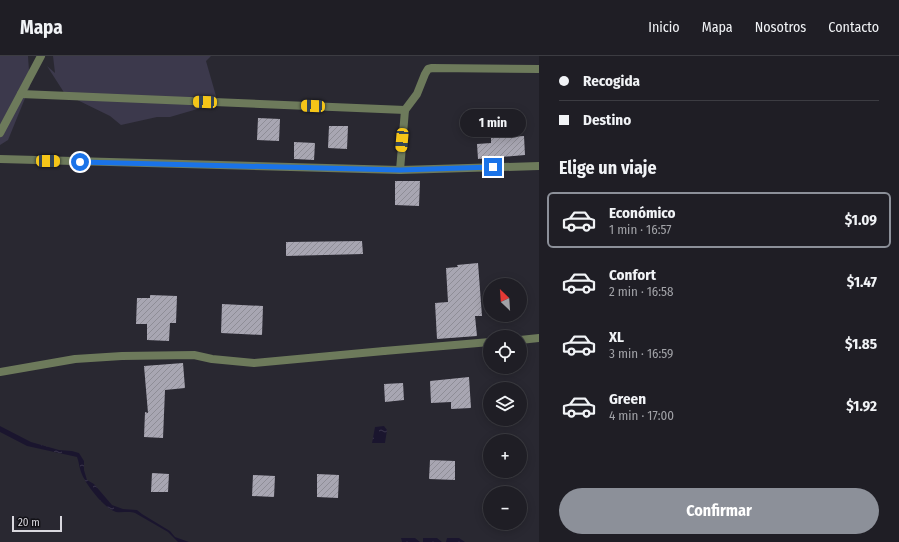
<!DOCTYPE html>
<html lang="es">
<head>
<meta charset="utf-8">
<style>
	:root { --surface:#1f1e25; --page:#2c2b32; --text:#f1f3f6; --muted:#a1a2a7; --line:#3c3c42; --accent:#8c9099 }
	body { margin:0; font-family:"Fira Sans Condensed",sans-serif; background:var(--page); color:var(--text); height:100vh; display:flex; flex-direction:column; font-size:15px; white-space:nowrap }
	* { box-sizing:border-box; margin:0 }
	p { font-size:13px; color:var(--muted) }
	.icon { flex:none; width:22px; height:22px; fill:none; stroke:currentColor; stroke-width:2; stroke-linecap:round; stroke-linejoin:round }
	.map { position:relative; flex:1; overflow:hidden }
	.sheet { display:flex; flex-direction:column; background:var(--surface); width:360px }
	.sheet>* { flex:none }
	.hud { display:grid; align-content:center; height:88px; padding:0 20px; background:var(--surface) }
	.needle { width:26px; rotate:335deg }
	.fabs { position:absolute; left:483px; top:222px; display:grid; gap:8px }
	.fabs a { display:grid; place-items:center; width:44px; height:44px; border-radius:50%; background:var(--surface); box-shadow:0 2px 10px #0003,0 0 0 1px var(--line); font-size:20px }
	.scale { position:absolute; left:12px; bottom:10px; width:50px; box-sizing:border-box; padding-left:4px; border:2px solid #d9d8de; border-top:0; font-size:11px; line-height:14px; white-space:nowrap; color:#d9d8de; -webkit-text-stroke:3px #121116; paint-order:stroke }
	.end { position:absolute; width:18px; height:18px; margin:-9px; border:5px solid #1a73e8; background:#fff; box-shadow:0 0 0 2px #fff }
	.from { border-radius:50% }
	.bubble { position:absolute; height:28px; border-radius:14px; background:var(--surface); box-shadow:0 2px 10px #0003,0 0 0 1px var(--line); font-size:13px; font-weight:700; line-height:28px; text-align:center }
	.car { position:absolute; width:12px; height:24px; margin:-12px -6px; border-radius:5px; box-shadow:0 0 3px 1px #0007; background:linear-gradient(#f5c518 24%,#345 0 40%,#f5c518 0 76%,#345 0 86%,#f5c518 0) }
	.hud b { display:flex; align-items:center; gap:14px; height:38px; font-size:15px }
	.hud b+b { border-top:1px solid var(--line) }
	.hud i { width:10px; height:10px; background:var(--text) }
	ul { padding:0; list-style:none }
	li { display:flex; align-items:center; gap:12px; height:56px; margin:0 8px 6px; padding:0 12px; border:2px solid transparent; border-radius:6px }
	li div { flex:1 }
	li b { display:block; font-size:15px }
	li em { font-style:normal; font-weight:700 }
	li.selected { border-color:var(--accent) }
	li>.icon { width:36px; height:36px; stroke-width:1.5 }
	h2 { padding:0 20px; font-size:18px; line-height:48px }
	.primary-button { display:flex; gap:8px; margin-top:auto; padding:8px 20px }
	.primary-button a { flex:1; height:46px; border-radius:24px; background:var(--accent); color:#fff; font-size:16px; font-weight:700; line-height:46px; text-align:center }
	header { display:flex; align-items:center; gap:24px; box-sizing:border-box; height:56px; padding:0 20px; background:var(--surface); border-bottom:1px solid var(--line) }
	header strong { font-size:19px }
	nav { display:flex; gap:22px; margin-inline-start:auto; font-size:14px }
	main { display:flex; flex:1; min-height:0 }
	.map>svg:first-child { display:block }
	.grass { fill:#3c394c }
	.water { fill:url(#water-ripples) }
	.building { fill:url(#building-hatch) }
	.lines { fill:none; stroke-linecap:round; stroke-linejoin:round }
	.service { stroke:#6d7a5b; stroke-width:8 }
	.minor { stroke:#6d7a5b; stroke-width:8 }
	.route { stroke:#1a73e8; stroke-width:5 }
</style>
</head>
<body>
<header>
<strong>Mapa</strong>
<nav><a>Inicio</a><a>Mapa</a><a>Nosotros</a><a>Contacto</a></nav>
</header>
<main>
<div class="map">
<svg width="539" height="486" viewBox="0 0 539 486">
	<defs>
		<pattern id="water-ripples" width="26" height="14" patternUnits="userSpaceOnUse"><rect width="26" height="14" fill="#1a152e"/><path d="M2 4q2-2 4 0t4 0M15 11q2-2 4 0t4 0" fill="none" stroke="#3b364c"/></pattern>
		<pattern id="building-hatch" width="6" height="6" patternUnits="userSpaceOnUse"><rect width="6" height="6" fill="#a8a6b2"/><path d="M-1 1l2-2M0 6l6-6M5 7l2-2" fill="none" stroke="#8e8d96"/></pattern>
	</defs>
	<rect width="100%" height="100%" fill="#292831"/>
	<g class="grass">
		<polygon points="0,0 28,0 30,30 8,84 0,89"/>
		<polygon points="53,0 211,0 206,5 218,47 170,61 157,61 121,69 110,60 65,38 47,10 55,17"/>
	</g>
	<g class="water">
		<path d="M0,370L31,386L59,394L72,395L79,397L84,405V414L87,424L94,428L112,449L123,453L137,454L142,458L170,475L175,481L189,486H178L168,476L135,457C129,455 122,457 116,456C104,452 85,428 81,416C79,411 79,406 77,401L27,390L0,376Z"/>
		<polygon points="384,370 387,374 385,387 372,387 375,371"/>
		<polygon points="401,482 415,482 420,486 402,486"/>
		<polygon points="423,482 437,482 442,486 423,486"/>
		<polygon points="447,482 459,482 465,486 446,486"/>
	</g>
	<g class="building">
		<polygon points="258,62 280,63 279,85 257,84"/>
		<polygon points="329,70 348,70 347,93 328,92"/>
		<polygon points="524,80 525,99 478,103 477,88 491,87 491,82"/>
		<polygon points="294,86 315,87 314,104 294,103"/>
		<polygon points="395,125 420,125 419,150 395,149"/>
		<polygon points="362,185 363,198 286,200 286,186"/>
		<polygon points="478,207 482,260 475,260 477,280 437,283 435,247 448,246 446,212 458,211 457,209"/>
		<polygon points="150,239 177,240 176,267 170,267 169,285 147,284 147,268 136,268 137,242 150,242"/>
		<polygon points="222,248 263,250 262,279 221,277"/>
		<polygon points="183,307 185,332 165,334 163,382 144,381 145,356 148,357 144,310"/>
		<polygon points="469,321 471,352 451,353 451,346 431,347 430,325"/>
		<polygon points="403,327 404,344 385,346 384,328"/>
		<polygon points="430,404 455,405 455,424 429,423"/>
		<polygon points="152,417 169,418 168,436 151,436"/>
		<polygon points="317,418 339,419 338,442 317,441"/>
		<polygon points="253,419 275,420 274,441 252,440"/>
	</g>
	<g class="lines">
		<g class="service">
			<polyline points="21,38 405,54"/>
			<polyline points="0,77 41,0"/>
			<polyline points="0,103 400,114 539,110"/>
			<polyline points="400,114 405,54 417,38 425,18 428,13 432,12 539,13"/>
			<polyline points="0,316 75,303 122,300 194,299 212,303 254,307 384,295"/>
		</g>
		<g class="minor">
			<polyline points="520,284 539,282"/>
			<polyline points="384,295 490,286"/>
		</g>
	</g>
	<g class="lines">
		<polyline class="route" points="80,106 400,114 493,111"/>
	</g>
</svg>
<div class="fabs">
<a><svg class="needle" viewBox="-14 -14 28 28"><path d="M0-13l5 13h-10z" fill="#e53935"/><path d="M0 13l5-13h-10z" fill="#a1a2a7"/></svg></a>
<a><svg class="icon" aria-label="locate" viewBox="0 0 24 24"><circle cx="12" cy="12" r="6"/><path d="M12 2v4M12 18v4M2 12h4M18 12h4"/></svg></a>
<a><svg class="icon" aria-label="layers" viewBox="0 0 24 24"><path d="M12 4l9 5-9 5-9-5zM3 14l9 5 9-5"/></svg></a>
<a>+</a>
<a>−</a>
</div>
<div class="scale">20 m</div>
<i class="end from" style="left:80px;top:106px"></i>
<i class="end" style="left:493px;top:111px"></i>
<div class="bubble" style="left:460px;top:53px;width:66px">1 min</div>
<i class="car" style="left:205px;top:46px;rotate:272deg"></i>
<i class="car" style="left:313px;top:50px;rotate:272deg"></i>
<i class="car" style="left:402px;top:84px;rotate:185deg"></i>
<i class="car" style="left:48px;top:105px;rotate:91deg"></i>
</div>
<section class="sheet">
<div class="hud">
<b><i class="from"></i>Recogida</b>
<b><i></i>Destino</b>
</div>
<h2>Elige un viaje</h2>
<ul>
<li class="selected"><svg class="icon" aria-label="car" viewBox="0 0 24 24"><path d="M5 17H2v-5l4-1 3-4h7l3 4 3 1v5h-3M9 17h6M6 11h13"/><circle cx="7" cy="17" r="2"/><circle cx="17" cy="17" r="2"/></svg><div><b>Económico</b><p>1 min · 16:57</p></div><em>$1.09</em></li>
<li><svg class="icon" aria-label="car" viewBox="0 0 24 24"><path d="M5 17H2v-5l4-1 3-4h7l3 4 3 1v5h-3M9 17h6M6 11h13"/><circle cx="7" cy="17" r="2"/><circle cx="17" cy="17" r="2"/></svg><div><b>Confort</b><p>2 min · 16:58</p></div><em>$1.47</em></li>
<li><svg class="icon" aria-label="car" viewBox="0 0 24 24"><path d="M5 17H2v-5l4-1 3-4h7l3 4 3 1v5h-3M9 17h6M6 11h13"/><circle cx="7" cy="17" r="2"/><circle cx="17" cy="17" r="2"/></svg><div><b>XL</b><p>3 min · 16:59</p></div><em>$1.85</em></li>
<li><svg class="icon" aria-label="car" viewBox="0 0 24 24"><path d="M5 17H2v-5l4-1 3-4h7l3 4 3 1v5h-3M9 17h6M6 11h13"/><circle cx="7" cy="17" r="2"/><circle cx="17" cy="17" r="2"/></svg><div><b>Green</b><p>4 min · 17:00</p></div><em>$1.92</em></li>
</ul>
<div class="primary-button"><a>Confirmar</a></div>
</section>
</main>
</body>
</html>
